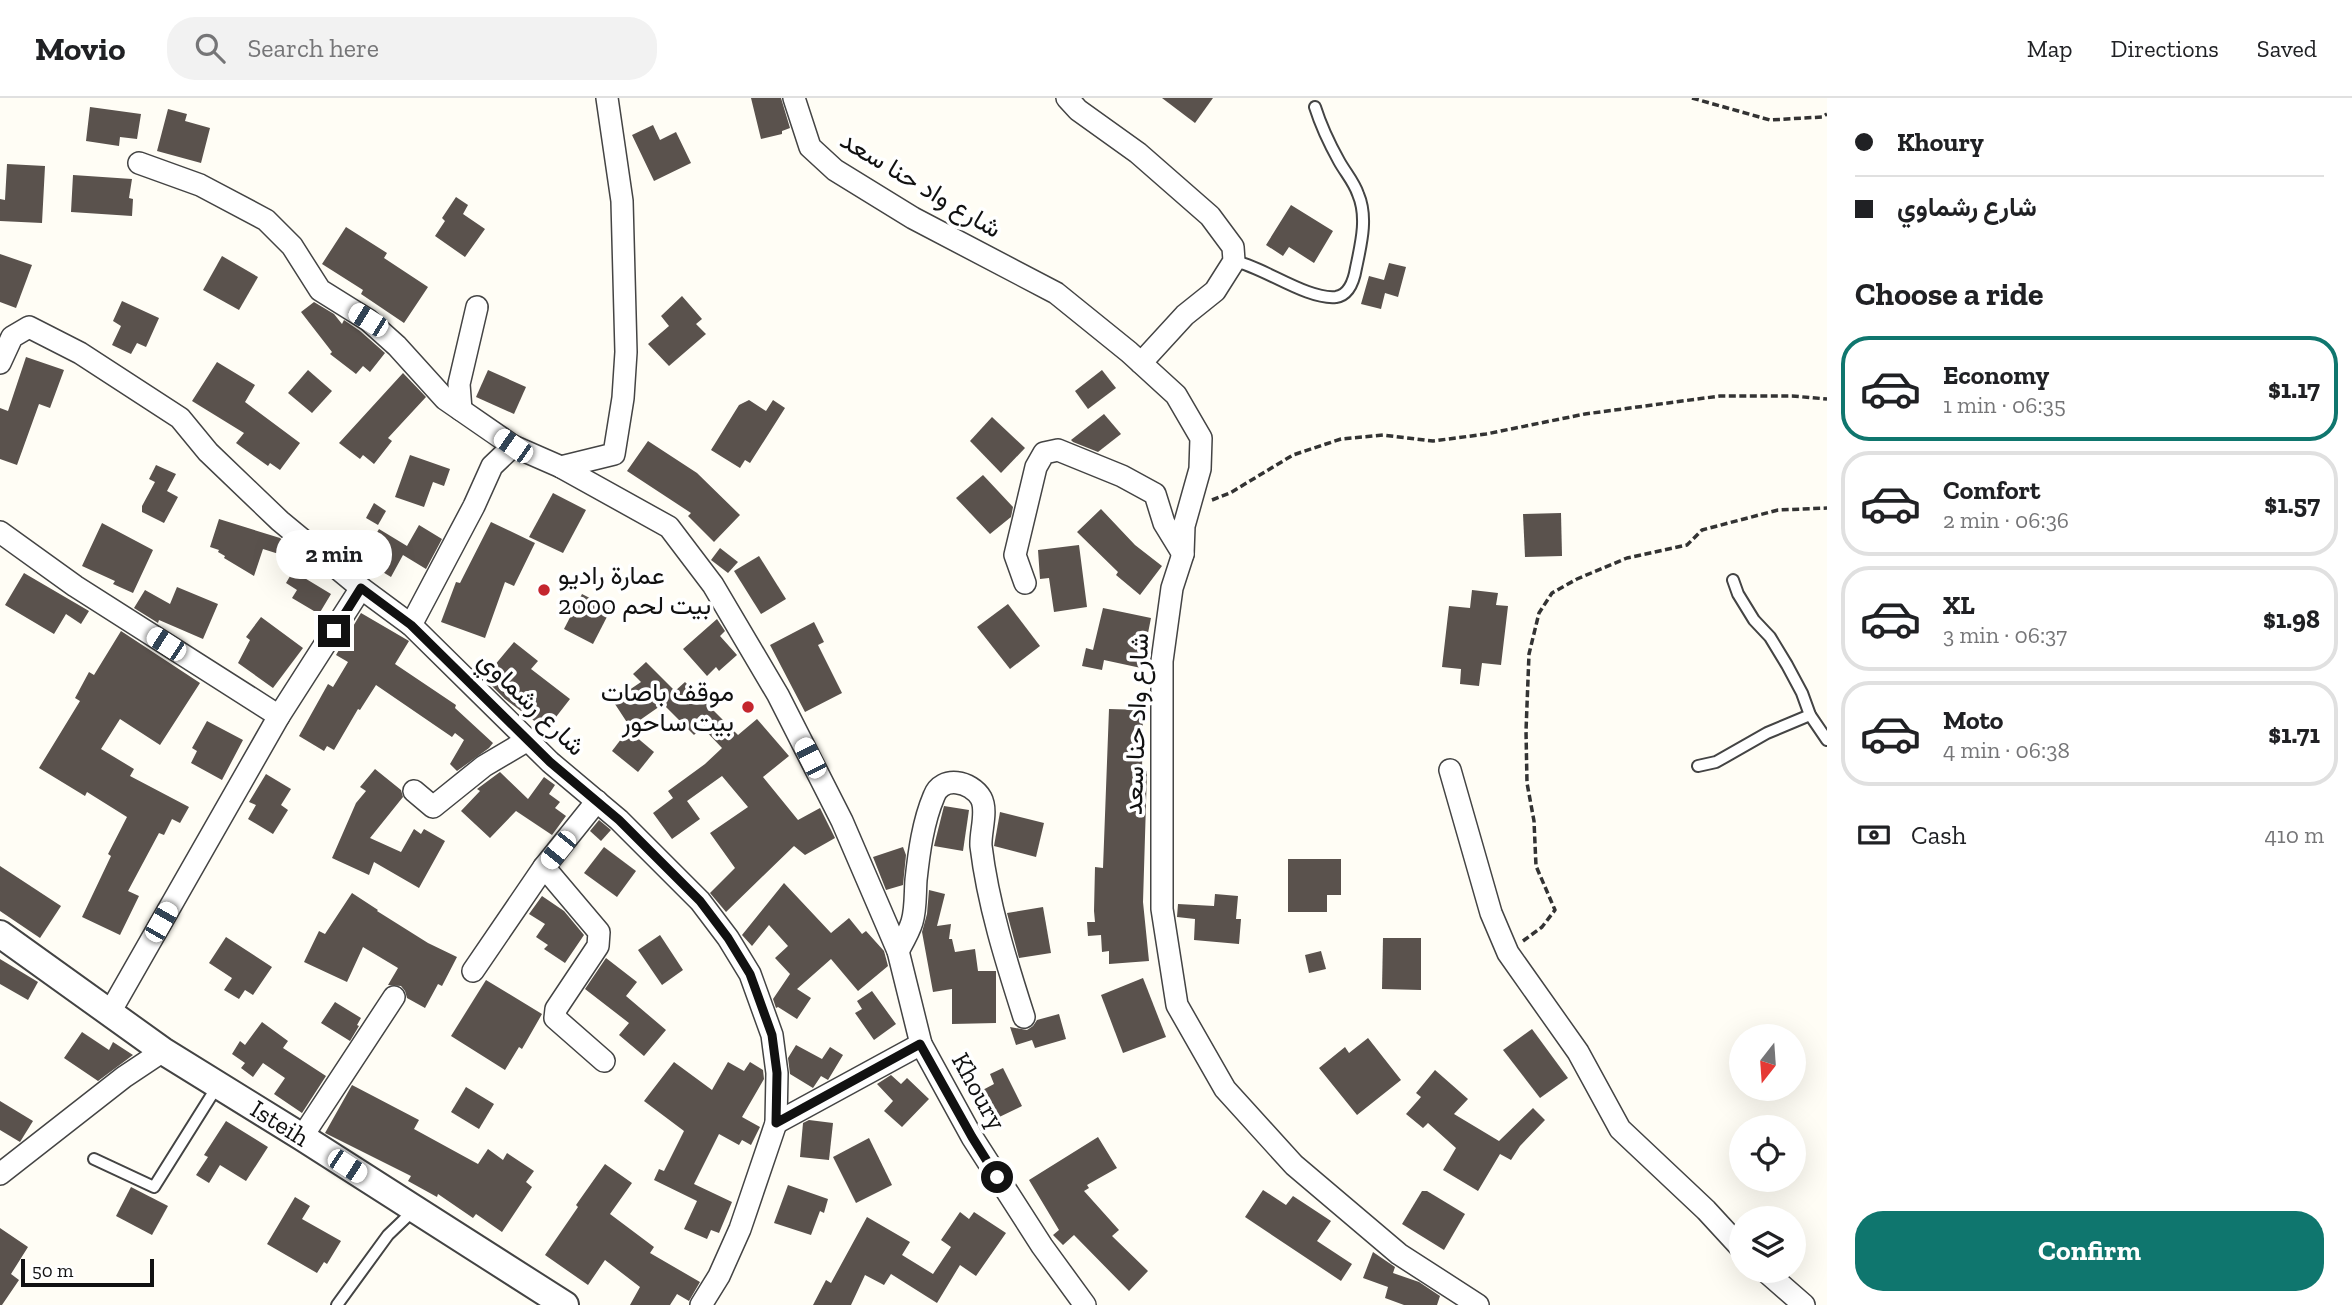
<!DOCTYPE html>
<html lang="en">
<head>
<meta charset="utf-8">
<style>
	:root { --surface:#fff; --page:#f2f2f2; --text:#202124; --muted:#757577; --line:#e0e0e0; --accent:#0f766e }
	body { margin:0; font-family:"Zilla Slab",Vazirmatn,serif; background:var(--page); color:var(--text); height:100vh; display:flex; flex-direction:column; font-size:26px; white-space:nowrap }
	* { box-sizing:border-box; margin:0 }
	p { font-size:23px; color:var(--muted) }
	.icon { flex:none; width:38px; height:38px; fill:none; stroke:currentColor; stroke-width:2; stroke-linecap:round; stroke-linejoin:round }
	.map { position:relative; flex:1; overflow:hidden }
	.details { display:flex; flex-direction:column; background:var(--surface); width:525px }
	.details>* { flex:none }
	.hud { display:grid; align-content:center; height:154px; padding:0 28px; background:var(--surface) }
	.needle { width:46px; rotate:197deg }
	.buttons { position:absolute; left:1729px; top:926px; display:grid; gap:14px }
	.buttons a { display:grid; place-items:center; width:77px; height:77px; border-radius:50%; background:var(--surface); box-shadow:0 7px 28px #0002; font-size:35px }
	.scale { position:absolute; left:21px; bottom:18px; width:133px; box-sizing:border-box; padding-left:7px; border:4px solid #111; border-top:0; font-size:19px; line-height:24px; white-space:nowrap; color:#111; -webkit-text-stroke:5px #fff; paint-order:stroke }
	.end { position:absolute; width:32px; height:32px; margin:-16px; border:9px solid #111; background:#fff; box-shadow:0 0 0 4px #fff }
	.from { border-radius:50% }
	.bubble { position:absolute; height:49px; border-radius:24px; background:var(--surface); box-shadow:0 7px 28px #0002; font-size:23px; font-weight:700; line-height:49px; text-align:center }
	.car { position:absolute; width:21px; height:42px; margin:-21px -10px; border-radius:9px; box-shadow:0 0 5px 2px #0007; background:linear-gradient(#fff 24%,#345 0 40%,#fff 0 76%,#345 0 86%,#fff 0) }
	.hud b { display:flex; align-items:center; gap:24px; height:66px; font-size:26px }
	.hud b+b { border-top:2px solid var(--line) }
	.hud i { width:18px; height:18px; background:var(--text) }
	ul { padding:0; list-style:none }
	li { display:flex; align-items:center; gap:21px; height:105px; margin:0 14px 10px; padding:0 14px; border:4px solid var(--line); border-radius:28px }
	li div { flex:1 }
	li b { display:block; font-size:26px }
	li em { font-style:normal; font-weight:700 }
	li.current { border-color:var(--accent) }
	li>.icon { width:63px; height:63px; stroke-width:1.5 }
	h2 { padding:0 28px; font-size:32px; line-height:84px }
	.pay { display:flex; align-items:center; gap:18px; height:77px; padding:0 28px; font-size:26px }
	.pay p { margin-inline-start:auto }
	.action { display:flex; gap:14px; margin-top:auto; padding:14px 28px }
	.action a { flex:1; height:80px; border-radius:28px; background:var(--accent); color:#fff; font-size:28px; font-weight:700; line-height:80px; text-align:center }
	header { display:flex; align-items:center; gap:42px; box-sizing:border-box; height:98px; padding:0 35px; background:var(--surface); border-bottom:2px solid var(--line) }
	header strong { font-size:33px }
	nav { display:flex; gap:38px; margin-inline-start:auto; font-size:24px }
	.search { width:490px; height:63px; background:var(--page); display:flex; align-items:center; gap:18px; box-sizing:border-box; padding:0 24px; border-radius:28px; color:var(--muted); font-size:26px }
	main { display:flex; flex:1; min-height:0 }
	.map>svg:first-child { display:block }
	.building { fill:#5a524d }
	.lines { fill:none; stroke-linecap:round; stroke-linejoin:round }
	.service-casing { stroke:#444; stroke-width:14 }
	.minor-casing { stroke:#444; stroke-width:24 }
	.tertiary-casing { stroke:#444; stroke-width:30 }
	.path { stroke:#333; stroke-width:3.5; stroke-dasharray:7 3.5; stroke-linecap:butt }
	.service { stroke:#fff; stroke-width:10 }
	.minor { stroke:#fff; stroke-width:21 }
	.tertiary { stroke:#fff; stroke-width:26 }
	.route { stroke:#111; stroke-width:9 }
	.poi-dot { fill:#c4262e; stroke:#fff; stroke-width:2.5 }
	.labels { text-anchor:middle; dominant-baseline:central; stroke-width:7; stroke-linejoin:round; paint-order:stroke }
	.street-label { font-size:26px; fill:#111; stroke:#fff }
	.poi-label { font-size:26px; fill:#111; stroke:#fff; text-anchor:start }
</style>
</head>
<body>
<header>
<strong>Movio</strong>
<div class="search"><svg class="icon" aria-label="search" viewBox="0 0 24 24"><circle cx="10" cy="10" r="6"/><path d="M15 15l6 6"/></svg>Search here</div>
<nav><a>Map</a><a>Directions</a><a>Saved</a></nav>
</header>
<main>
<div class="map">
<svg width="1827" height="1207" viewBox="0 0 1827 1207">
	<rect width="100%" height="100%" fill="#fffdf5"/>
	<g class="building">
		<polygon points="751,0 781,0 790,30 782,33 782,36 761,41"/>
		<polygon points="1162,0 1213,0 1195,25"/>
		<polygon points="90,9 141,16 137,41 120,39 119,48 86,43"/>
		<polygon points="168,11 187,16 185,23 210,30 201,65 157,53"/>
		<polygon points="653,27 660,42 676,34 691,65 654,83 632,37"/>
		<polygon points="7,66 45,68 42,125 0,123 0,101 5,102"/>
		<polygon points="73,77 132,81 129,100 133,101 132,118 71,114"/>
		<polygon points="456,99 468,107 463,116 485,131 465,159 435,138 445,123 442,120"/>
		<polygon points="1291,107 1333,133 1314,165 1289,149 1283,158 1266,147"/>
		<polygon points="346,129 387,155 384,160 428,189 404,225 361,196 363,192 322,166"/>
		<polygon points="0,156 32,167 16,210 0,204"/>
		<polygon points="222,158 258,179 239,212 203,192"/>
		<polygon points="1389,165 1406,169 1398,199 1385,195 1381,211 1361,206 1369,178 1384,182"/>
		<polygon points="682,198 702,221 696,226 706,236 669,268 648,246 669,228 661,218"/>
		<polygon points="122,203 159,220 146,249 137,245 131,256 112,247 121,228 113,223"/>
		<polygon points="314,204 334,216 342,226 344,222 360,233 385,255 370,274 363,268 356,276 330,256 332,254 301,214"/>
		<polygon points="26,259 64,272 50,310 39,306 17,367 0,361 0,310 8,313"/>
		<polygon points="217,264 255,287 245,304 300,345 280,372 270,365 268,368 236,345 244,335 192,303"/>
		<polygon points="308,272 332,293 312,315 288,295"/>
		<polygon points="488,272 526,289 514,316 476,299"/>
		<polygon points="1102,272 1116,290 1088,311 1075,293"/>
		<polygon points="403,275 426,299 388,340 392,343 374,366 363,357 360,361 339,345"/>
		<polygon points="749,302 766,313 773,302 785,310 750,365 745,362 740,370 711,352 739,307"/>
		<polygon points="1104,316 1121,336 1098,354 1073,344 1071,342"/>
		<polygon points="992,319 1025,350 1001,375 970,343"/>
		<polygon points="648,343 697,375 740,417 714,444 688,418 691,415 627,373"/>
		<polygon points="410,357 450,371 444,388 433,384 424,409 395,399"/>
		<polygon points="156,367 176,376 167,393 178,399 164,425 142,414 142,408 155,384 149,381"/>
		<polygon points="983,377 1013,409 1011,419 990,436 956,400"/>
		<polygon points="553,395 586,412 563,455 529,439"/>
		<polygon points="374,405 386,413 378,427 366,420"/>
		<polygon points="1101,411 1135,447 1162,468 1140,497 1116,477 1118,474 1077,434"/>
		<polygon points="1561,415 1562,458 1525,459 1523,416"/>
		<polygon points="219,421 280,440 286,445 282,457 263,451 254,478 224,460 225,458 218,454 219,452 210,449"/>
		<polygon points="491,424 535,445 514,488 505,484 485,540 441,524 456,484 460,485"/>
		<polygon points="102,425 153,452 133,495 113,486 115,483 82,468"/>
		<polygon points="419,427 442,441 426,471 403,457 391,479 361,461 379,431 407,448"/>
		<polygon points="1079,447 1087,509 1054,514 1049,480 1040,481 1038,452"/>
		<polygon points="720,450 738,464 728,475 711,462"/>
		<polygon points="759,458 786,501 761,516 734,473"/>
		<polygon points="293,473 331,496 319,516 292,500 297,492 286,485"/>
		<polygon points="24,475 89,513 81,526 66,516 54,536 5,507"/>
		<polygon points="177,489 218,506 203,541 159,522 158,525 134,510 145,492 170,506"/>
		<polygon points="1472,492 1498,495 1496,507 1508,508 1501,567 1482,565 1479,588 1460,586 1461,571 1442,569 1449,508 1470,510"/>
		<polygon points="582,496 611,511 593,546 564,531"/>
		<polygon points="1008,506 1040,548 1010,571 977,529"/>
		<polygon points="1103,510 1151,520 1141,570 1104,562 1102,572 1082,568 1086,550 1093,552"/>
		<polygon points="361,515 409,543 395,566 456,607 455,610 493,645 489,650 457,673 450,666 464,642 455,635 452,639 376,587 360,612 358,611 334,652 327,648 324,653 299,638 328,586 333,589 348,564 336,557"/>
		<polygon points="261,519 303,550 273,590 238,565 250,542 246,539"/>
		<polygon points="717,521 725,533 720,538 737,557 719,573 716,569 707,578 683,551"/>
		<polygon points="814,524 824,544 818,547 842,595 805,614 770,547"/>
		<polygon points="121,533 200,585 160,647 120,621 101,651 134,671 130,678 189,709 180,725 172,721 164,737 159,735 128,793 139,798 120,837 82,819 111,758 108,756 127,719 87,694 85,698 39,670 80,603 75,600 89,574 94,577"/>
		<polygon points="514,544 538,563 531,571 570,601 549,628 540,621 537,625 505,601 491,587 502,574 494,568"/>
		<polygon points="646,564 675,593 685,584 738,637 757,621 789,658 763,679 798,722 820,710 835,740 805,757 794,748 726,814 710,795 735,770 710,735 748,709 722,678 687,703 700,721 672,741 653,715 673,700 668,693 705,666 722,650 702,629 694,637 663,606 630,629 613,603 641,584 633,576"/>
		<polygon points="1109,611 1143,612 1142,673 1147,673 1143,804 1149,863 1109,866 1109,853 1102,854 1101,837 1088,838 1087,824 1095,824 1094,813 1095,769 1103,770"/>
		<polygon points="207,623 243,642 222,682 191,665 197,653 192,650"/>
		<polygon points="628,632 654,654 638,674 612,653"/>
		<polygon points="375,671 401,692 403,699 370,740 401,754 414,731 421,736 424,731 445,743 419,790 374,764 369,777 332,760 356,705 366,693 360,689"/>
		<polygon points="500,674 528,701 544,679 555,687 549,696 560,704 555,710 566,718 552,737 516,713 490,740 461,713 480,693 477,691"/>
		<polygon points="266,676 291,691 281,707 288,712 273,736 248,721 256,707 249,704"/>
		<polygon points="944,708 969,712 963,753 934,748"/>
		<polygon points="1000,714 1044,725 1036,759 994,748"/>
		<polygon points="599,722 611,732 601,743 590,733"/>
		<polygon points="604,749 636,773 617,799 584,775"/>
		<polygon points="903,749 906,757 903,787 886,792 873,759"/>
		<polygon points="1288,761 1341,761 1341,797 1327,797 1327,814 1288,814"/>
		<polygon points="0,768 61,808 40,840 0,813"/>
		<polygon points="784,785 831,835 849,820 862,836 866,833 884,853 888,868 858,893 831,861 797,891 811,900 797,921 778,909 776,910 773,901 790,876 775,860 788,848 769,827 752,848 742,837"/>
		<polygon points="929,792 945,796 937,828 951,826 949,841 952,841 955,854 975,851 978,873 996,873 996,925 952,926 952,891 933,894 922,834 927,816"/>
		<polygon points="352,795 378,812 377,813 428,845 457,859 442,888 438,886 425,910 407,900 405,893 401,888 388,887 398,870 363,849 347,884 304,864 319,833 325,836"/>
		<polygon points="1215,796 1238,798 1236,821 1241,821 1239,846 1194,842 1195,821 1177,819 1178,806 1214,808"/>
		<polygon points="542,798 564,813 584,837 565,865 544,851 548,847 536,839 545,826 529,816"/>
		<polygon points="1043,809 1051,855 1019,860 1007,815"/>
		<polygon points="660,837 683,872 662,887 638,852"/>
		<polygon points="226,839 272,869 253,897 245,892 239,901 224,892 232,880 209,865"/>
		<polygon points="1383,840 1421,840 1421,892 1382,891"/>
		<polygon points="1321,853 1326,871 1309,875 1305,857"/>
		<polygon points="606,860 637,884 626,898 666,932 644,958 619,937 629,925 585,891"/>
		<polygon points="0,861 38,884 28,902 0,886"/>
		<polygon points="1143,880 1166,939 1123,955 1101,897"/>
		<polygon points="486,882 542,916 522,951 519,949 505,972 451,938"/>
		<polygon points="872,893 896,926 874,942 855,915 862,911 857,903"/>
		<polygon points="335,904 361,920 357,927 359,928 350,943 321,925"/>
		<polygon points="1059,916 1066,941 1035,950 1032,942 1016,947 1010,929 1027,932 1033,928 1037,922"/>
		<polygon points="262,924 288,943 283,950 326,978 302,1015 274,996 285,980 263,965 253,979 241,970 245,965 232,956 240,943 245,947"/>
		<polygon points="1532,931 1568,980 1540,1000 1503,952"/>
		<polygon points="82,934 109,952 113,944 133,957 98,983 64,960"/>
		<polygon points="1368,940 1401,982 1357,1017 1319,970 1345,949 1349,955"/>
		<polygon points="796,947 822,961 830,949 843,957 828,982 821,978 813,990 790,976 788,960"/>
		<polygon points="674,964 712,992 728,964 744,973 750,964 763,972 764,981 742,1019 760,1029 751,1047 742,1042 739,1047 719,1036 694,1086 732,1104 719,1135 711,1132 707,1141 684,1131 697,1103 654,1082 659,1071 664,1073 684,1033 644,1003"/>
		<polygon points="1003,970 1022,1008 991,1023 977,995 994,986 990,976"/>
		<polygon points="1435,972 1468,1001 1454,1016 1499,1043 1533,1010 1545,1022 1520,1048 1511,1062 1500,1056 1478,1093 1443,1072 1456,1050 1428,1025 1423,1030 1406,1016 1421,999 1416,995"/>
		<polygon points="891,977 901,986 907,980 929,1001 902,1029 884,1013 893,1003 877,986"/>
		<polygon points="352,987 419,1022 414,1031 478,1066 488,1051 503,1062 507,1055 534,1073 526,1084 532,1089 502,1134 476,1116 473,1120 438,1096 437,1099 408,1083 411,1078 325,1035"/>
		<polygon points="466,989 494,1006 479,1031 451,1014"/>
		<polygon points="0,1003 33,1023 20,1044 0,1032"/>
		<polygon points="809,1022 833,1025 829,1062 800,1059 803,1025"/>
		<polygon points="226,1023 268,1049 246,1083 220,1067 209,1085 196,1077 208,1059 204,1057"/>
		<polygon points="1098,1039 1117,1070 1087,1087 1089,1090 1084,1093 1119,1132 1112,1138 1148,1173 1129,1193 1074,1137 1063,1147 1053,1137 1059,1132 1029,1082"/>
		<polygon points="869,1040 892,1087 856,1105 833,1059"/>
		<polygon points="605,1066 632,1085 610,1116 654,1149 650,1155 700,1184 689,1203 677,1196 670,1207 630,1207 640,1189 605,1162 588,1187 545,1157 578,1109 576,1107"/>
		<polygon points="788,1087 828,1101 824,1115 820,1113 811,1137 774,1125"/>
		<polygon points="131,1089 168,1108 152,1137 116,1118"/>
		<polygon points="1263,1092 1286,1107 1293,1098 1331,1123 1317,1143 1352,1166 1341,1183 1245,1119"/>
		<polygon points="1422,1093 1427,1093 1465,1116 1444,1152 1402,1126"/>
		<polygon points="295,1099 310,1108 302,1121 341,1143 327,1166 324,1164 317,1175 267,1146"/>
		<polygon points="960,1114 969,1121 974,1114 1006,1135 976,1178 960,1167 937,1205 891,1176 884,1187 865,1177 851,1207 813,1207 826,1182 831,1185 867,1119 910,1144 902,1157 933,1176 951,1149 941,1142"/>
		<polygon points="0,1130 28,1149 11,1176 19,1182 2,1207 0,1207"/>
		<polygon points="1373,1154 1395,1169 1393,1175 1419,1184 1440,1198 1437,1207 1404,1207 1385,1200 1388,1189 1363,1180"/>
	</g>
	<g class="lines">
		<g class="service-casing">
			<g id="service">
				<path d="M1234,163C1262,168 1307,202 1336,199C1349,197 1354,182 1356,170C1361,146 1368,119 1358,96C1354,84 1345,74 1339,63C1329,45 1321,28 1315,9"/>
				<polyline points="1733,482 1738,496 1754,522 1770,539 1787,567 1802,595 1810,617 1827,642"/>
				<polyline points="1698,668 1716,664 1767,635 1810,617"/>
				<polyline points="94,1061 154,1089 218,987"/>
				<polyline points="337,1207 388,1137 414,1112"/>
			</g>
		</g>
		<g class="minor-casing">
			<g id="minor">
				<polyline points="794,0 810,49 835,72 913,120 1056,195 1129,254 1176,297 1201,340 1200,371 1184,428 1183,456 1172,490 1162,563 1162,811 1177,907 1225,991 1294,1067 1399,1156 1478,1207"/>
				<polyline points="1067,0 1078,12 1138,55 1210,118 1233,149 1234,163 1215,193 1185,217 1141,265"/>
				<polyline points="139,65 200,87 266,122 292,148 320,192 368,222 397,248 445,301 513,348 561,369 669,429 713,487 778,597 842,723 898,853 921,946 972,1039 1042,1148 1085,1207"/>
				<polyline points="0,265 12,239 29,229 80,255 180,320 208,354 280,423 361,490 411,527 550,664 619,722 700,803 728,840 750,876 772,937 777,975 776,1025 740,1131 719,1178 701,1207"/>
				<polyline points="461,312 459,286 477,209"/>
				<polyline points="561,369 614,356 623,300 626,254 622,103 607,0"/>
				<polyline points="0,434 75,488 279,618"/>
				<polyline points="1025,485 1015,457 1036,369 1044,355 1058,352 1122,378 1155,396 1164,425 1183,456"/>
				<polyline points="411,527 474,408 492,368 513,348"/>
				<polyline points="1450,672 1491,815 1508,855 1578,954 1620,1031 1706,1112 1741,1150"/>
				<polyline points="414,693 433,709 484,668 528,642"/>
				<polyline points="544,769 599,834 598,848 556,911 555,920 604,963"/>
				<path d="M898,853C903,844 909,834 912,824C916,811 915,795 916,782C919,754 923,724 934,698C942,677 971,683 981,700C988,713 980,734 981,748C988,806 1006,863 1024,919"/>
				<polyline points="473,873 544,769 597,703"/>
				<polyline points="109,916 279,618 361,490"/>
				<polyline points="776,1025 921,946"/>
				<polyline points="302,1039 394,899"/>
				<polyline points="0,1076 124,979 163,953"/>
				<polyline points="1764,1172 1804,1207"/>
			</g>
		</g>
		<g class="tertiary-casing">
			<polyline id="tertiary" points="0,836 163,953 302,1039 565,1207"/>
		</g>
		<g class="path">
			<polyline points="1692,0 1770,22 1822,19 1827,16"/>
			<polyline points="1212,402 1230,395 1293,357 1341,341 1383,337 1433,343 1486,336 1585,316 1720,298 1792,298 1827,301"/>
			<polyline points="1523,843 1542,829 1555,812 1536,768 1534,723 1527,685 1526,633 1529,556 1539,515 1552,495 1577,481 1627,460 1687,447 1702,432 1778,412 1827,410"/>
		</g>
		<use href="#service" class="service"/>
		<use href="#minor" class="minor"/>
		<use href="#tertiary" class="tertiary"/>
	</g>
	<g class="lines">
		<polyline class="route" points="334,533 361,490 411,527 550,664 619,722 700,803 728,840 750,876 772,937 777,975 776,1025 920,946 972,1039 997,1079"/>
	</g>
	<g class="poi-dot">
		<circle cx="544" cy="492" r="7"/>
		<circle cx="748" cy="609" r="7"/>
	</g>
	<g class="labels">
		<g class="street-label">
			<text transform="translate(921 86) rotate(31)">شارع واد حنا سعد</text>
			<text transform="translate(532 605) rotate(44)">شارع رشماوي</text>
			<text transform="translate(1136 626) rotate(-88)">شارع واد حنا سعد</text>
			<text transform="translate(979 993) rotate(61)">Khoury</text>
			<text transform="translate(280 1025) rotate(32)">Isteih</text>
		</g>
		<g class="poi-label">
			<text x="558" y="477">عمارة راديو<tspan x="558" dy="30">بيت لحم 2000</tspan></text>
			<text x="734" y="594" text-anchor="end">موقف باصات<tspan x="734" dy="30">بيت ساحور</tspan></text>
		</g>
	</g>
</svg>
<div class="buttons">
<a><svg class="needle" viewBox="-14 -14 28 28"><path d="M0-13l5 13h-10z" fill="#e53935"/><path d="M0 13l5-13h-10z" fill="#757577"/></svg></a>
<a><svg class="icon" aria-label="locate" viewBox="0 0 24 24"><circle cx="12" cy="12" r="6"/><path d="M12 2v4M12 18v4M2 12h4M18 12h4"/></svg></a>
<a><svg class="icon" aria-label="layers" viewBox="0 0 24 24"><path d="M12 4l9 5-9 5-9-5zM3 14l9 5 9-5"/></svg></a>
</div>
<div class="scale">50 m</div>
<i class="end from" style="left:997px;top:1079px"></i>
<i class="end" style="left:334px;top:533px"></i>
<div class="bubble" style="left:276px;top:432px;width:116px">2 min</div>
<i class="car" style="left:368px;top:222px;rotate:302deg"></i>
<i class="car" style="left:513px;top:348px;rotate:305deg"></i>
<i class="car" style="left:166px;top:546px;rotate:303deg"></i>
<i class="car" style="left:810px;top:660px;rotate:333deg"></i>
<i class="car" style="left:558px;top:752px;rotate:219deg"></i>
<i class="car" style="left:161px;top:824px;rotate:30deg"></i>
<i class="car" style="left:347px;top:1068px;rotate:123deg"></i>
</div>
<section class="details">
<div class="hud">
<b><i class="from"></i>Khoury</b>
<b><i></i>شارع رشماوي</b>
</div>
<h2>Choose a ride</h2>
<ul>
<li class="current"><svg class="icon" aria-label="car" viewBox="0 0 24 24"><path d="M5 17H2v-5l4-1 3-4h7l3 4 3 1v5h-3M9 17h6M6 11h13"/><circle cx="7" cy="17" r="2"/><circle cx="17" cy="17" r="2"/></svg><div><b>Economy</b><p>1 min · 06:35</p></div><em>$1.17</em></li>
<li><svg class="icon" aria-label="car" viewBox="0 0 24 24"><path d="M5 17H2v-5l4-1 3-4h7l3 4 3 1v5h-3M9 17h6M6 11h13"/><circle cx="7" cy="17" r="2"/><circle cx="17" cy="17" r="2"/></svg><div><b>Comfort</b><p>2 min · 06:36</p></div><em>$1.57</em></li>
<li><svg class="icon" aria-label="car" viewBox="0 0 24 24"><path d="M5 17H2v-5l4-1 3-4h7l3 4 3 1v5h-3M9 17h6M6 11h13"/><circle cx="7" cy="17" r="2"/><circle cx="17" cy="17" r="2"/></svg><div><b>XL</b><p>3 min · 06:37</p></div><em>$1.98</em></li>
<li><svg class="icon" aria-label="car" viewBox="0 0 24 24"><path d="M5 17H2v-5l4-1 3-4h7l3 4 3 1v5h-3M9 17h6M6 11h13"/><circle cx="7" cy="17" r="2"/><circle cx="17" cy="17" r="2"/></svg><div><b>Moto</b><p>4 min · 06:38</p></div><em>$1.71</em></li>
</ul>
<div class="pay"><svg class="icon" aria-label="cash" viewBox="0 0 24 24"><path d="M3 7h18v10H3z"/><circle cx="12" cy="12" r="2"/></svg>Cash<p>410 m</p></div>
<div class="action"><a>Confirm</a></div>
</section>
</main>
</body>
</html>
